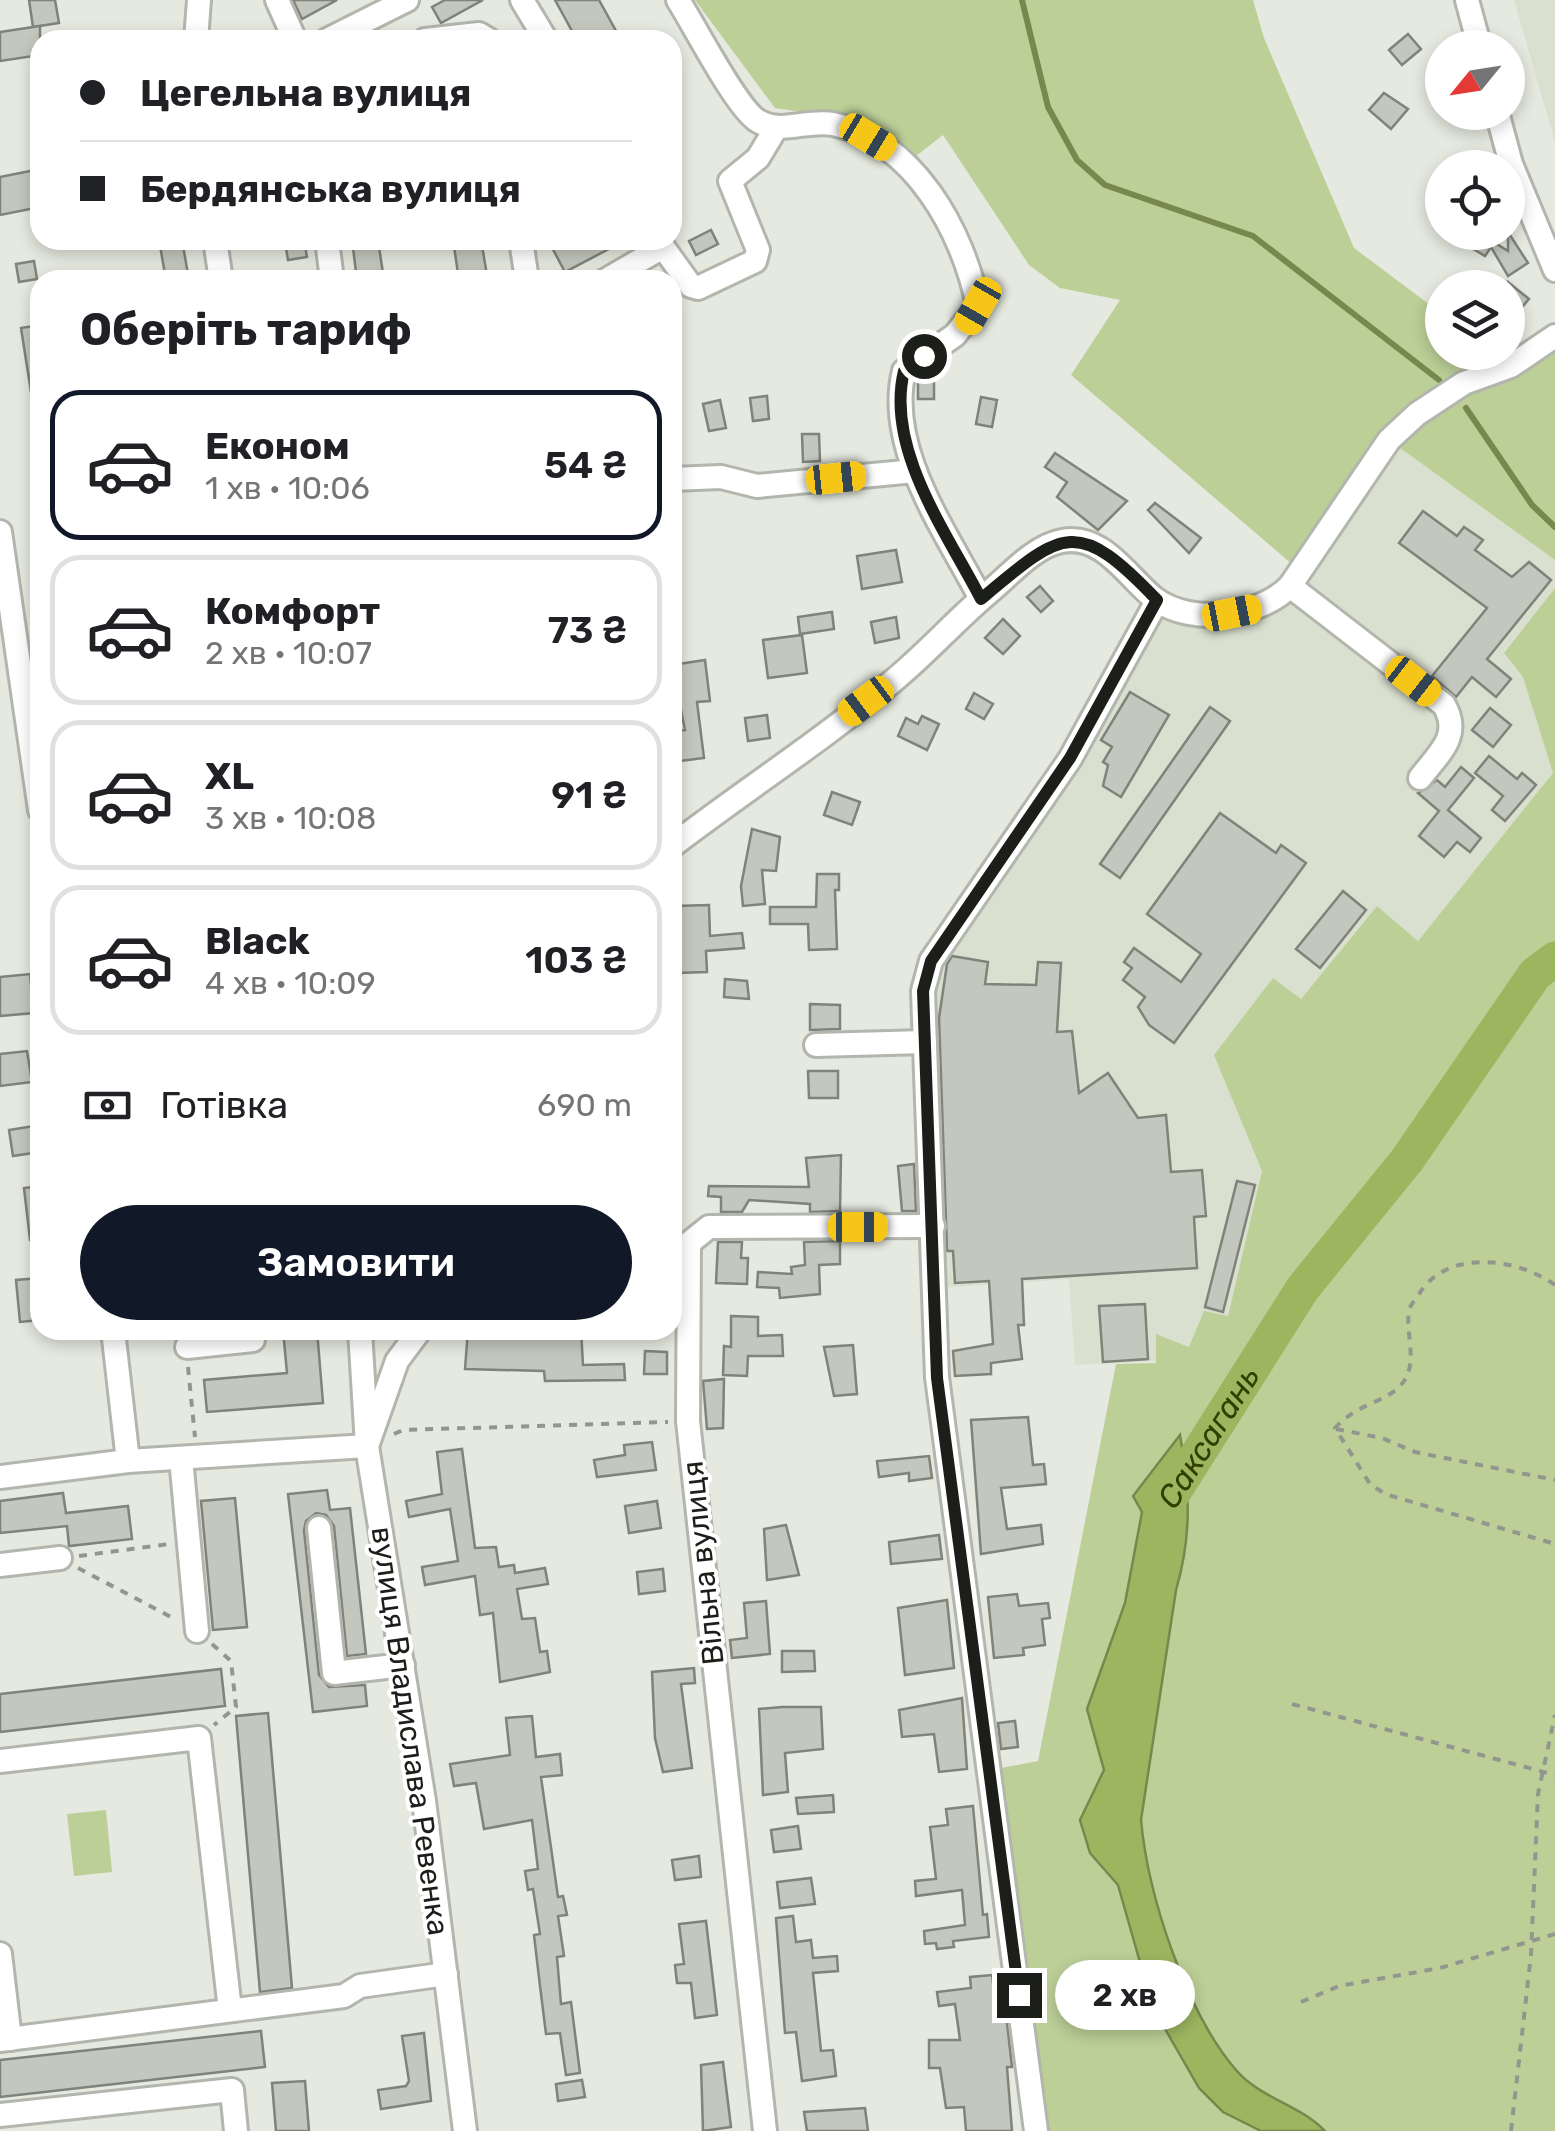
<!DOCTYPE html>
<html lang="uk">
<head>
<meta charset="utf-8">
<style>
	:root { --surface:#fff; --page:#f6f6f6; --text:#202124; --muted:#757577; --line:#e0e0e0; --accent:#111827 }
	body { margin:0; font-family:Rubik,sans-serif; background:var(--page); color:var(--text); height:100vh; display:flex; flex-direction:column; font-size:38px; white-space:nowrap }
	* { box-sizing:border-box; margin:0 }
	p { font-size:32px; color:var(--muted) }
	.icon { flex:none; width:55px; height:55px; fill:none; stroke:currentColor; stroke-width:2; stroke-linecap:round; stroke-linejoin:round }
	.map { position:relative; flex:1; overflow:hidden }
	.details { position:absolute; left:30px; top:270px; width:652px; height:1070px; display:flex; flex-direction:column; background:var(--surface); border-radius:30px; box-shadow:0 5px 15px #0003 }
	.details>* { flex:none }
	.top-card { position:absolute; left:30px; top:30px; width:652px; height:220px; border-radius:30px; box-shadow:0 5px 15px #0003; display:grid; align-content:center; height:220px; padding:0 50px; background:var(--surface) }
	.needle { width:65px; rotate:240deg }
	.fabs { position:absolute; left:1425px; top:30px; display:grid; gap:20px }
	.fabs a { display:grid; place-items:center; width:100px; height:100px; border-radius:50%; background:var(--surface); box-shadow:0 5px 15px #0003; font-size:50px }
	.end { position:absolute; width:45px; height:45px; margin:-22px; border:12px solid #1c1e1a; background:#fff; box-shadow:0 0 0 5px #fff }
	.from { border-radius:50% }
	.bubble { position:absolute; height:70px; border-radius:35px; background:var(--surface); box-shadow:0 5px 15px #0003; font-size:32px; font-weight:600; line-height:70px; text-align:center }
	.car { position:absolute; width:30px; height:60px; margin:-30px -15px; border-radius:12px; box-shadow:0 0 8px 2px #0007; background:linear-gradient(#f5c518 24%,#345 0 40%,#f5c518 0 76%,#345 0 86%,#f5c518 0) }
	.top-card b { display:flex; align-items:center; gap:35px; height:95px; font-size:38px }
	.top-card b+b { border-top:2px solid var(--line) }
	.top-card i { width:25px; height:25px; background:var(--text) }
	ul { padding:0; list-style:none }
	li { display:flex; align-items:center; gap:30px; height:150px; margin:0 20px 15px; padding:0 30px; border:5px solid var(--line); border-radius:30px }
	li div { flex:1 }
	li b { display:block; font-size:38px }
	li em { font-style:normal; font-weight:600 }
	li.selected { border-color:var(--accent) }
	li>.icon { width:90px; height:90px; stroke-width:1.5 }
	h2 { padding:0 50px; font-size:45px; line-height:120px }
	.pay { display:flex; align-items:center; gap:25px; height:110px; padding:0 50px; font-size:38px }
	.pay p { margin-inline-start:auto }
	.button { display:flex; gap:20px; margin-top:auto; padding:20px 50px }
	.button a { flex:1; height:115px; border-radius:60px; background:var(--accent); color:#fff; font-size:40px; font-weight:600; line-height:115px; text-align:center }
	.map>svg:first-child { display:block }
	.built { fill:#dae0cf }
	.green { fill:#bccf97 }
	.water { fill:#9cb660; stroke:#76884b; stroke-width:2.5 }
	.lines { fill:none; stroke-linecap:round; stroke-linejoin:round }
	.stream { stroke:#76884b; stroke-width:6 }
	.river { stroke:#9cb660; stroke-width:35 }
	.building { fill:#c3c7bd; stroke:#7f837a; stroke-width:2.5 }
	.minor-casing { stroke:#b2b6ac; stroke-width:28 }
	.path { stroke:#93968e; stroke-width:4; stroke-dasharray:8 8; stroke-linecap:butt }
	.minor { stroke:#fff; stroke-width:22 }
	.route { stroke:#1c1e1a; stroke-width:12 }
	.labels { text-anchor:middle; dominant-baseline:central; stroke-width:8; stroke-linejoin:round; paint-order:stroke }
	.street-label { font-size:30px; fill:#1c1e1a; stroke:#fff }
	.water-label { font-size:32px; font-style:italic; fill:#314000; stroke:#fff }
</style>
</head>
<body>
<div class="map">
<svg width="1555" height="2131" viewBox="0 0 1555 2131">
	<rect width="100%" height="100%" fill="#e5e9df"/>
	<g class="built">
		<polygon points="1514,0 1555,0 1555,142"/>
		<polygon points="1389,440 1555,560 1555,588 1504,653 1523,676 1553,773 1418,941 1377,906 1300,1000 1251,1139 1262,1171 1228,1317 1190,1347 1157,1335 1157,1361 1075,1365 1069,1279 940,1288 928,1022 936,966 1159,619 1245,621 1268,604"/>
	</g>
	<g class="green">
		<polygon points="695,0 1253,0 1264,38 1354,248 1442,314 1442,352 1494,353 1511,365 1555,336 1555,560 1389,440 1300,571 1071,375 1120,300 1060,288 1029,265 943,135 912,159 846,119 775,108"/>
		<polygon points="1555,588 1555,2131 1036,2131 990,1770 1038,1761 1116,1364 1156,1363 1156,1334 1189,1347 1204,1311 1228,1316 1262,1171 1214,1055 1273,978 1301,999 1377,906 1418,941 1553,773 1523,677 1504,653"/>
		<polygon points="106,1810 112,1872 74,1876 67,1814"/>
	</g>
	<path class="water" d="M1180,1435C1190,1489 1192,1536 1176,1590L1141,1820C1148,1896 1186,2012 1236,2070C1261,2099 1299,2104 1325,2131H1261L1223,2112L1199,2088L1153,2008L1118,1885L1090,1853L1080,1820L1104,1770L1087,1709L1125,1603L1142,1512L1133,1496Z"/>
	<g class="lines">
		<g class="stream">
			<polyline points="1022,0 1048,107 1077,160 1105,185 1253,236 1439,380"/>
			<polyline points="1466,408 1532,505 1555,527"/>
		</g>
		<path class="river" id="s1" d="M1163,1509L1303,1288L1407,1160L1535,974L1555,959"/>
	</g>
	<g class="building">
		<polygon points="29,0 55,0 59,23 33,27"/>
		<polygon points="293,0 337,0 302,19"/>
		<polygon points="445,0 483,0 441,23 432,7"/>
		<polygon points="555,0 599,0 621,40 577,40"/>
		<polygon points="40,26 40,55 0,61 0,32"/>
		<polygon points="1408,34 1421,49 1402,65 1389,50"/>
		<polygon points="1384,93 1408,109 1391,129 1369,110"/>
		<polygon points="35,170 40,207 0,215 0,177"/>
		<polygon points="711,230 718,244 696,255 689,241"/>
		<polygon points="1508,232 1528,263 1508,276 1491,247 1485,256 1470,247 1479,233 1508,251"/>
		<polygon points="159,240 182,240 189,280 166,280"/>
		<polygon points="304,240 307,257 288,260 285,242"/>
		<polygon points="352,240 378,240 384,280 357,280"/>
		<polygon points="453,240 481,240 487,275 459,280"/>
		<polygon points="548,240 626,240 565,272"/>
		<polygon points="34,261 37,279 19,282 16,264"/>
		<polygon points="1508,282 1529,299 1518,312 1508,303"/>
		<polygon points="40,325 40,391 31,392 21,328"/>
		<rect x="918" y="379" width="16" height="20"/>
		<polygon points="767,396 769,419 753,421 750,398"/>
		<polygon points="981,397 997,400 992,427 976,424"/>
		<polygon points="720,400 726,428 709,431 703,404"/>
		<polygon points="802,434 819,434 820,461 803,462"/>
		<polygon points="1055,453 1127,501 1098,530 1057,497 1067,482 1045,467"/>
		<polygon points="1155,503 1201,538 1189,553 1148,510"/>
		<polygon points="1423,511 1457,536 1464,527 1483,540 1475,550 1512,577 1529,562 1551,580 1487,659 1511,679 1496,697 1472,677 1456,697 1432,676 1487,608 1399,543"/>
		<polygon points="896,550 902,582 862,589 857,556"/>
		<polygon points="1040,586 1053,601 1041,612 1027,597"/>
		<polygon points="832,612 834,629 800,634 798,617"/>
		<polygon points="896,617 899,638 875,643 871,622"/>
		<polygon points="1003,619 1020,636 1003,654 985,638"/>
		<polygon points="802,635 807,673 768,678 763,640"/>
		<polygon points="705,660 710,701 697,702 704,758 672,762 672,731 685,730 672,665"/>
		<polygon points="1130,692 1169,715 1121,797 1103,786 1108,765 1103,762 1112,747 1101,740"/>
		<polygon points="974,693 993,704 984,719 966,709"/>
		<polygon points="1210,707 1230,721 1120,878 1100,864"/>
		<polygon points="1490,708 1511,725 1493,747 1472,730"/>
		<polygon points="767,715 770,738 748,741 745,718"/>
		<polygon points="922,716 939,724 927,750 898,736 906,718 918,724"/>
		<polygon points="1489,756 1517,779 1522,773 1536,785 1505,821 1492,810 1503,796 1475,773"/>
		<polygon points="1461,767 1474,778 1448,810 1481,838 1470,852 1457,842 1444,857 1419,836 1439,811 1418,793 1437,780 1445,787"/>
		<polygon points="832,792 860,802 852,825 824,815"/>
		<polygon points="1220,813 1276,853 1281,845 1306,863 1174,1043 1149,1025 1138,1007 1145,997 1123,980 1132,968 1124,962 1134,948 1181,982 1201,954 1147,914"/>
		<polygon points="752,829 780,837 776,871 762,870 765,904 743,906 741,886"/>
		<polygon points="817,874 839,874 839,890 835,890 837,949 809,950 808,924 770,924 770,907 816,907"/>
		<polygon points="1343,891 1366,910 1320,968 1296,949"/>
		<polygon points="709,905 710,936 742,933 744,948 706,951 707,972 676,973 673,906"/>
		<polygon points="952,956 988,962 985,984 1036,985 1038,962 1061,963 1057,1032 1072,1031 1079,1093 1108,1073 1138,1118 1166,1115 1171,1172 1202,1170 1206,1216 1194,1217 1197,1268 1022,1279 1024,1325 1018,1325 1022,1359 991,1363 991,1374 955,1376 953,1351 993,1344 989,1281 955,1283 953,1251 947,1251 939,1018 947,964"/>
		<polygon points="30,974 34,1013 0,1016 0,977"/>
		<polygon points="725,979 747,981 749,999 724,997"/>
		<polygon points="810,1004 840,1005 840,1029 810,1030"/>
		<polygon points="27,1051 32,1082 0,1086 0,1054"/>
		<polygon points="808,1071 838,1071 838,1098 809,1098"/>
		<polygon points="40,1125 40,1152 13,1156 9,1130"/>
		<polygon points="841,1155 840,1211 810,1212 810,1204 749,1200 742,1212 721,1212 721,1197 708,1196 709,1186 809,1187 806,1158"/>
		<polygon points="914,1164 916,1211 902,1211 898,1166"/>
		<polygon points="1237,1181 1255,1185 1223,1312 1205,1307"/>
		<polygon points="40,1186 40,1239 30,1240 24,1188"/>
		<polygon points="840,1241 840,1264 819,1265 820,1294 780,1298 779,1288 757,1287 758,1272 792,1274 791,1267 805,1265 804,1242"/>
		<polygon points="718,1242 742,1242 741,1258 748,1258 747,1284 716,1283"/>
		<polygon points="40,1278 40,1320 20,1322 16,1280"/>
		<polygon points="1145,1304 1148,1359 1103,1362 1099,1306"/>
		<polygon points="731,1316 758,1317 758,1336 782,1335 783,1356 748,1356 747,1376 723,1375 724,1346 731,1347"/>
		<polygon points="283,1330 317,1330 323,1403 207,1412 204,1380 287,1373"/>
		<polygon points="468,1330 581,1330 583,1365 624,1364 625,1380 545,1381 544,1371 465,1369"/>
		<polygon points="853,1345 857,1394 834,1396 824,1347"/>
		<polygon points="645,1351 667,1352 667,1374 644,1374"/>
		<polygon points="724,1379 723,1428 707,1429 703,1381"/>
		<polygon points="1028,1417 1033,1465 1044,1464 1046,1484 1001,1488 1007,1529 1041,1525 1043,1544 981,1554 971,1420"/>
		<polygon points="652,1442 656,1470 597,1477 594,1460 625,1455 624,1445"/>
		<polygon points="462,1449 475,1548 496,1547 499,1567 514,1565 515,1573 545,1568 548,1584 517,1589 522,1619 535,1618 540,1652 547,1651 550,1672 500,1682 493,1613 480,1615 475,1576 425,1585 422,1567 458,1561 450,1509 409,1517 406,1501 442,1494 437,1452"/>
		<polygon points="929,1456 932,1478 909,1481 909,1473 879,1477 877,1461"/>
		<polygon points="327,1490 330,1510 350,1508 366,1654 347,1656 334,1526 326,1515 316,1513 306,1521 304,1530 319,1675 329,1687 365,1685 367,1706 313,1712 288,1494"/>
		<polygon points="63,1493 66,1513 128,1506 132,1539 69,1546 67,1526 0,1533 0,1501"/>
		<polygon points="235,1498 247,1627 213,1630 201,1501"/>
		<polygon points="657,1501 661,1528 629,1533 625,1506"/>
		<polygon points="786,1525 799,1575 767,1580 764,1529"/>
		<polygon points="939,1535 942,1559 891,1564 889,1542"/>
		<polygon points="663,1569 665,1591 639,1594 637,1572"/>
		<polygon points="1017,1594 1019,1606 1048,1603 1050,1618 1042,1619 1045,1645 1023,1648 1024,1655 994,1658 988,1597"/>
		<polygon points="947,1600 954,1668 905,1675 898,1608"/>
		<polygon points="766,1601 770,1654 732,1658 730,1640 747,1638 744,1603"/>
		<polygon points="782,1651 814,1651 815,1671 782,1672"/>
		<polygon points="694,1668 695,1683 681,1684 692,1768 663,1772 655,1738 652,1672"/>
		<polygon points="221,1669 225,1706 0,1732 0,1694"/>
		<polygon points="962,1698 967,1769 939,1772 934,1734 902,1737 899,1710"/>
		<polygon points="782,1707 821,1707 823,1749 785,1753 788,1792 763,1795 759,1709"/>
		<polygon points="268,1713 292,1988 260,1992 236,1716"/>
		<polygon points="532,1716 536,1757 560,1754 562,1775 541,1777 558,1897 563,1896 567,1915 558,1916 564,1956 557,1957 561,2004 571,2002 580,2073 566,2075 560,2033 546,2034 540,1986 534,1935 540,1934 533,1889 528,1890 525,1871 538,1869 532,1820 484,1829 476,1783 454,1786 450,1764 510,1755 506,1718"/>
		<polygon points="1015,1721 1018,1747 1001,1749 998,1723"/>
		<polygon points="833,1795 834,1812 798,1814 796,1798"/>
		<polygon points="973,1806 983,1915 987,1914 989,1937 953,1941 954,1947 937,1949 936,1943 925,1944 924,1931 965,1925 962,1890 916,1896 915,1881 936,1879 930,1827 948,1825 946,1809"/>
		<polygon points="798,1826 801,1849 774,1852 771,1830"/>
		<polygon points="699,1856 701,1877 675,1880 672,1860"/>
		<polygon points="811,1878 815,1904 780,1908 777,1882"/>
		<polygon points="793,1916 796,1942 811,1940 813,1958 837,1956 838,1971 813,1973 821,2051 833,2050 836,2076 802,2081 796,2032 785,2033 776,1918"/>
		<polygon points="706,1921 717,2015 695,2018 691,1983 677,1983 675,1965 684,1964 679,1924"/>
		<polygon points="992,1975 997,2016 1006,2014 1012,2067 1007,2067 1012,2131 966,2131 964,2107 946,2108 940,2068 929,2068 929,2040 960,2040 955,2004 939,2006 937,1992 971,1988 970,1977"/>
		<polygon points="261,2031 265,2067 0,2097 0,2060"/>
		<polygon points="424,2033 431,2101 381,2109 378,2090 406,2086 409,2081 402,2036"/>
		<polygon points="723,2062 731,2127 703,2131 701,2065"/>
		<polygon points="582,2080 585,2097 558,2101 556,2084"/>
		<polygon points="305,2081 309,2131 276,2131 272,2083"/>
		<polygon points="865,2108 868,2131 807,2131 804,2112"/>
	</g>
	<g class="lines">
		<g class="minor-casing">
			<g id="minor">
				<polyline points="277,0 295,40"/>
				<polyline points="522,0 546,40"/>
				<path d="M678,0C694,25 737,109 758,121C781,135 807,119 833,124C914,141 963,231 978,306L955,335L904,371C885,449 947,533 981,599"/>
				<polyline points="1467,0 1480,48"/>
				<polyline points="196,40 199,0"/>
				<polyline points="327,40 407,0"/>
				<polyline points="425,40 479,34 489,40"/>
				<polyline points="1497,112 1511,164 1555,270"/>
				<polyline points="215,240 221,280"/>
				<polyline points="327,240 332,280"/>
				<polyline points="521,240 527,280"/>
				<polyline points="663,247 691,286 698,288 755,261 758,250 730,181 758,158 776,128"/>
				<polyline points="606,280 663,247 658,240"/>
				<polyline points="672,479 721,477 757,486 915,471"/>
				<polyline points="0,532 40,810"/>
				<path d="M1290,586L1444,705C1462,736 1439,753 1420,778"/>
				<path d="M672,846C745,790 823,740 893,681C926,654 955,621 988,593C1009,576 1034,546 1062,541C1103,533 1128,578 1155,599C1192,626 1260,617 1290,586L1389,440L1417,414L1464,383L1511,366L1555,336"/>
				<polyline points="816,1045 925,1042"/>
				<polyline points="113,1330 128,1461"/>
				<polyline points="360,1330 367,1446 424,1801 465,2131"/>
				<polyline points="187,1347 253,1340 253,1330"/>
				<polyline points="181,1458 197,1631"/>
				<polyline points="0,1477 128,1461 367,1446 397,1361 420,1330"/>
				<polyline points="319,1528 334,1673 403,1665"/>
				<polyline points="0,1565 60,1558"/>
				<polyline points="0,1761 199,1738 230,2010"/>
				<polyline points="0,1954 10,2039"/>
				<polyline points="0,2040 344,1996 360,1986 446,1974"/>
				<polyline points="0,2115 232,2090 236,2131"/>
				<polyline points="765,2131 688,1421 689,1243 709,1227 933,1226"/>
				<polyline points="1036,2131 937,1377 923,991 931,961 1070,759 1157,601"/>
			</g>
		</g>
		<g class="path">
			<path d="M1555,1285C1519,1259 1451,1248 1421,1291C1418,1297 1410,1304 1409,1311C1405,1334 1420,1366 1400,1386C1384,1403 1358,1403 1335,1428L1370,1484L1385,1494L1555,1544"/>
			<polyline points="188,1367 195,1437"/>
			<polyline points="1336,1429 1382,1438 1415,1452 1555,1480"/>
			<polyline points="394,1434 403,1430 668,1422"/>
			<polyline points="79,1556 169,1544"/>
			<polyline points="78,1568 175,1619"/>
			<polyline points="212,1644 231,1661 236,1707 214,1725"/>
			<polyline points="1292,1704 1555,1775"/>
			<polyline points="1301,2002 1339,1986 1440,1968 1555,1934"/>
			<polyline points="1511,2131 1531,1955 1538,1794 1555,1715"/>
		</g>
		<use href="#minor" class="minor"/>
	</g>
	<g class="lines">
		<path class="route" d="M924,356L904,371C885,449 947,533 981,599C1063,530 1077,516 1157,600L1070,758L931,961L923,991L937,1378L1019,1995"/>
	</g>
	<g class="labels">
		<g class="street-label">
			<text transform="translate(703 1563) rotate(-96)">Вільна вулиця</text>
			<text transform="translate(410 1731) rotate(82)">вулиця Владислава Ревенка</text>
		</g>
		<g class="water-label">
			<text stroke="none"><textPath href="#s1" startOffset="85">Саксагань</textPath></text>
		</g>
	</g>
</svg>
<div class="fabs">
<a><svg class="needle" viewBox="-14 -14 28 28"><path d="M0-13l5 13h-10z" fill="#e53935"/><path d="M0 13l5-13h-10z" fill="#757577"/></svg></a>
<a><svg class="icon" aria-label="locate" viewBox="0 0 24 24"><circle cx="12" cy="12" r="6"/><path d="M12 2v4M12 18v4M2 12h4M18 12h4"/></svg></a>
<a><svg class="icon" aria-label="layers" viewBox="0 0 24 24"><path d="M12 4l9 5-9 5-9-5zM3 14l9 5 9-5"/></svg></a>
</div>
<i class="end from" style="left:924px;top:356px"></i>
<i class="end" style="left:1019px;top:1995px"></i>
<div class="bubble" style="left:1055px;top:1960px;width:140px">2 хв</div>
<i class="car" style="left:868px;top:137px;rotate:121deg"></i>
<i class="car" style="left:978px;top:306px;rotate:210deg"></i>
<i class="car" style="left:836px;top:478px;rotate:84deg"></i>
<i class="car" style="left:1232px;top:613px;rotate:79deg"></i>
<i class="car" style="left:1413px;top:681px;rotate:128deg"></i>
<i class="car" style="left:866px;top:701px;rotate:233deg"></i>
<i class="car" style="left:858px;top:1227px;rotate:90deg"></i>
<div class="top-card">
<b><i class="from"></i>Цегельна вулиця</b>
<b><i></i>Бердянська вулиця</b>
</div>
<section class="details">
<h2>Оберіть тариф</h2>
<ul>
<li class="selected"><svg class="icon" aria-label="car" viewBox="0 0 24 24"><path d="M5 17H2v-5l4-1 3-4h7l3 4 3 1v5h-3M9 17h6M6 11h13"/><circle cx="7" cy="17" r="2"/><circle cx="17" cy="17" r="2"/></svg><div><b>Економ</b><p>1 хв · 10:06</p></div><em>54 ₴</em></li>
<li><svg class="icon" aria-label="car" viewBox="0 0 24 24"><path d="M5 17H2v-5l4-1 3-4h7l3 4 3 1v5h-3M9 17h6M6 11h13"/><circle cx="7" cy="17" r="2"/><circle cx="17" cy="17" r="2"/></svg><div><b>Комфорт</b><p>2 хв · 10:07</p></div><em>73 ₴</em></li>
<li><svg class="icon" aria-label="car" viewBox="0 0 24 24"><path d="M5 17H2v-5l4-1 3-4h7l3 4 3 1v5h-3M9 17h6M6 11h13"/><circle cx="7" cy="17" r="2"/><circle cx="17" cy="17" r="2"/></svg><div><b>XL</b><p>3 хв · 10:08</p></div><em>91 ₴</em></li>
<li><svg class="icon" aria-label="car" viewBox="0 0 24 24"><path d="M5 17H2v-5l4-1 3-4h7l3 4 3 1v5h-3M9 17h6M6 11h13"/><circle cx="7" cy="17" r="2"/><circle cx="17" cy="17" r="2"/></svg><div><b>Black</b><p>4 хв · 10:09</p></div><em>103 ₴</em></li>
</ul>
<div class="pay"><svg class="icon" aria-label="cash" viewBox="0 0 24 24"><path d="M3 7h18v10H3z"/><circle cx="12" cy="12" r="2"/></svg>Готівка<p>690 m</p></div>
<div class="button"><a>Замовити</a></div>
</section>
</div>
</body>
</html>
